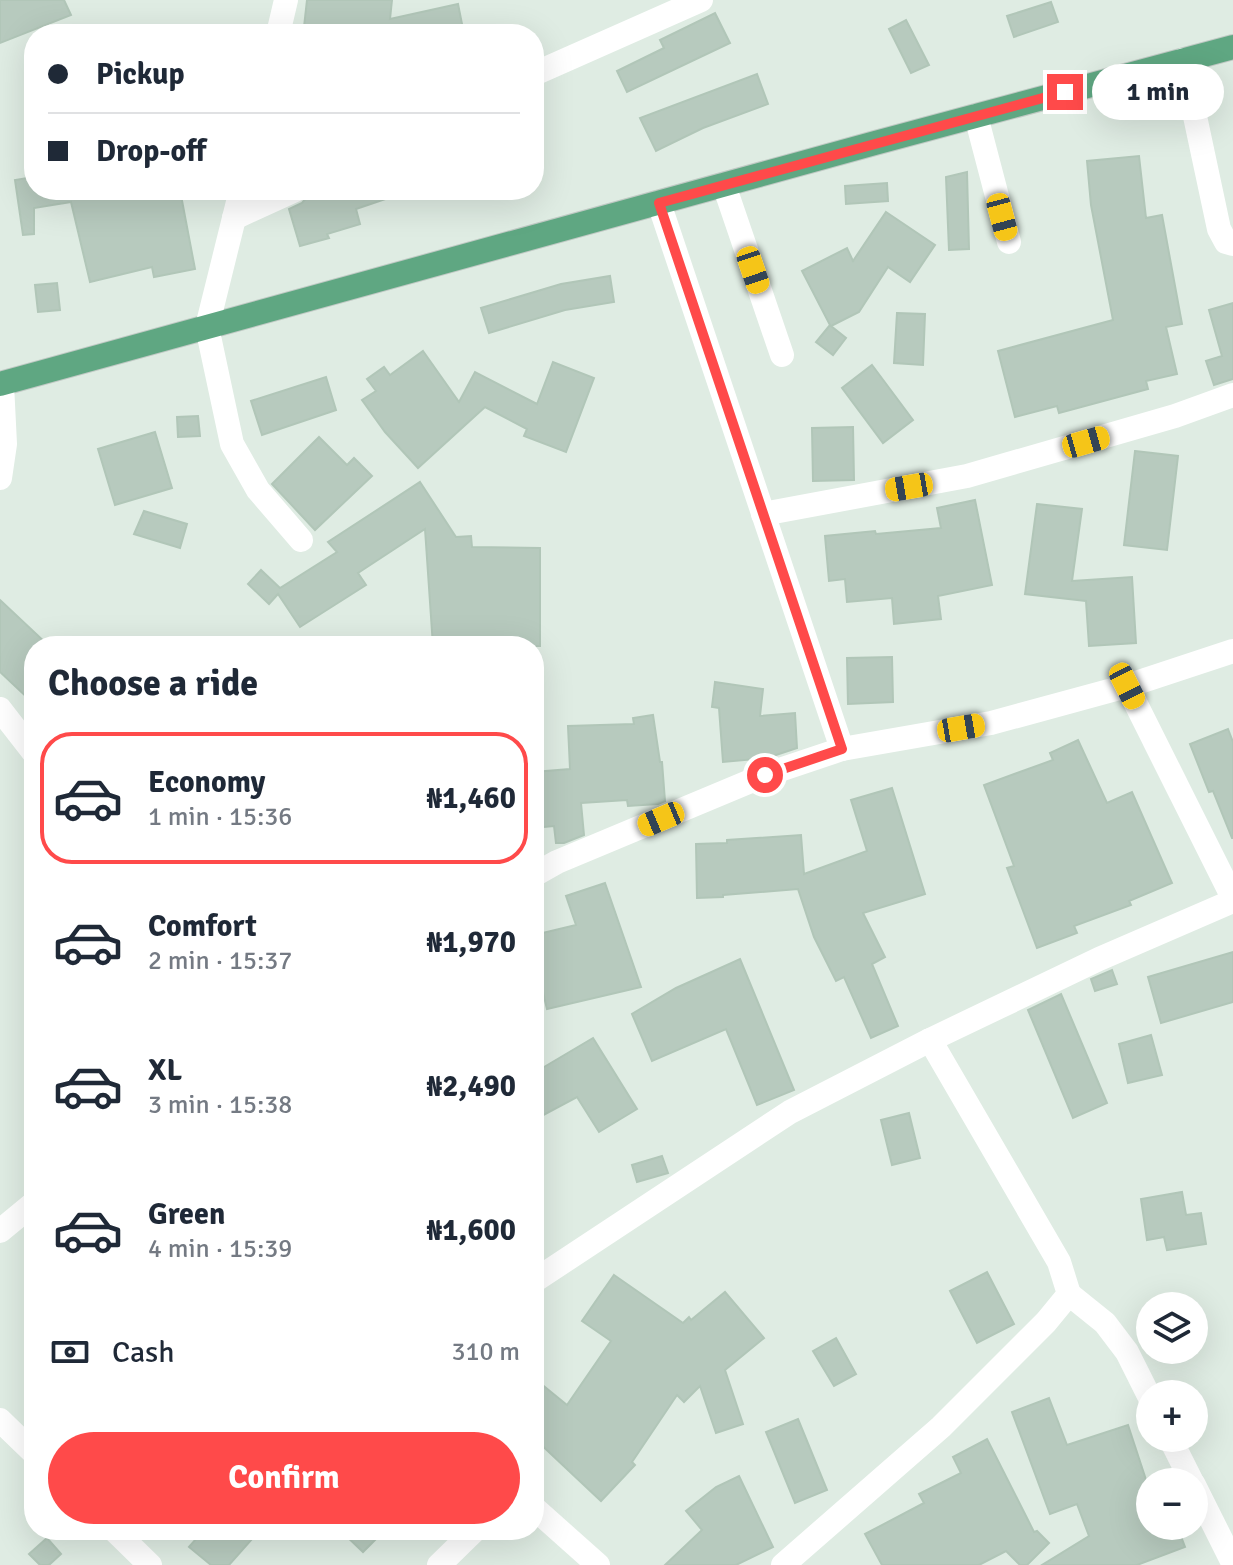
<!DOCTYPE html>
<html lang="en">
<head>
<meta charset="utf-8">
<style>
	:root { --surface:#fff; --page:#f6f6f7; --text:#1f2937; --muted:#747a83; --line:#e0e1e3; --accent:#ff4a4a }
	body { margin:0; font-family:Signika,sans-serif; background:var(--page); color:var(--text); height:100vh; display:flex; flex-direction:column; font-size:30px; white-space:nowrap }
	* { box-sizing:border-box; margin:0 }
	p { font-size:26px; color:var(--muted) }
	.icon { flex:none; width:44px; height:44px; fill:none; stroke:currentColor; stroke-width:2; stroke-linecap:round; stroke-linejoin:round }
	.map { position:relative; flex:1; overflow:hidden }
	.panel { position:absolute; left:24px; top:636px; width:520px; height:904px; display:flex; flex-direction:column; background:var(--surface); border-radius:32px; box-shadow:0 8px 32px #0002 }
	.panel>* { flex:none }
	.banner { position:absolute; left:24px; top:24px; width:520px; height:176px; border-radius:32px; box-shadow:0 8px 32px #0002; display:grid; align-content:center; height:176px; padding:0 24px; background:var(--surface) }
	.controls { position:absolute; left:1136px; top:1292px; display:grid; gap:16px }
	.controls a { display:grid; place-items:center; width:72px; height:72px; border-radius:50%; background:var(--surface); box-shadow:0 8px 32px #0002; font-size:40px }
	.end { position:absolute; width:36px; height:36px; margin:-18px; border:10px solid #ff4a4a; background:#fff; box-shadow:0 0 0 4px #fff }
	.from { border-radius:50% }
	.bubble { position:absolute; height:56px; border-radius:28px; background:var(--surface); box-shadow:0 8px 32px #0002; font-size:26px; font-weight:700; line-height:56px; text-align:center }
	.car { position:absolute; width:24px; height:48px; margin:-24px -12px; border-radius:10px; box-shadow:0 0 6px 2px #0007; background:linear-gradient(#f5c518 24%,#345 0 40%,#f5c518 0 76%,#345 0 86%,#f5c518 0) }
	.banner b { display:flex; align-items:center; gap:28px; height:76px; font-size:30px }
	.banner b+b { border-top:2px solid var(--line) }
	.banner i { width:20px; height:20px; background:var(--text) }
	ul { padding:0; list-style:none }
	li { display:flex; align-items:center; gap:24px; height:132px; margin:0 16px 12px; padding:0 8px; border:4px solid transparent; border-radius:32px }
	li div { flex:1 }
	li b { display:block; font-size:30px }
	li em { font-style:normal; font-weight:700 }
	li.on { border-color:var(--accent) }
	li>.icon { width:72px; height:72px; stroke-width:1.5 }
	h2 { padding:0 24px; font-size:36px; line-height:96px }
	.pay { display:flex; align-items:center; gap:20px; height:88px; padding:0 24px; font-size:30px }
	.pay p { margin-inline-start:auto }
	.button { display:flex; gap:16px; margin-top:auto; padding:16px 24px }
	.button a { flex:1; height:92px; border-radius:48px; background:var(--accent); color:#fff; font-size:32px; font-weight:700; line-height:92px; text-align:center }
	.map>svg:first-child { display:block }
	.building { fill:#b7cabe; stroke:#b1c6b8; stroke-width:2 }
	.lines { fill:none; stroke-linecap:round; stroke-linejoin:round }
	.major-casing { stroke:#c0c9c4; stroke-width:26 }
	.minor { stroke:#fff; stroke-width:24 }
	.major { stroke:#5fa782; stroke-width:24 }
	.route { stroke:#ff4a4a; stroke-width:10 }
</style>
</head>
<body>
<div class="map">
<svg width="1233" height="1565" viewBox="0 0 1233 1565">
	<rect width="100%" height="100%" fill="#dfece3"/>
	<g class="building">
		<polygon points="0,0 64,0 71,15 0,43"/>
		<polygon points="307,0 392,0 390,19 458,4 464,34 360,34 360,32 304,27"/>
		<polygon points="1051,2 1058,22 1014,37 1007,16"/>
		<polygon points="715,13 730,43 627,92 617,71 664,48 660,40"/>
		<polygon points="906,20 929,65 911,73 889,29"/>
		<polygon points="757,74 768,104 703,128 656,151 640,118"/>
		<polygon points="1139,156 1146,218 1162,215 1182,324 1166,327 1177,374 1146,381 1148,389 1059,413 1057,406 1015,417 998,351 1113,320 1091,205 1087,161"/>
		<polygon points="967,172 969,249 949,250 946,177"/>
		<polygon points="34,177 34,190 180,190 195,269 154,277 152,267 90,282 71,202 34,208 34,234 23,235 15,180"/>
		<polygon points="887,183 888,201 846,204 845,186"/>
		<polygon points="315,190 403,190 403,193 356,209 360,224 327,234 329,238 300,246 289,209 302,203 308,196 316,194"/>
		<polygon points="886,212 935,245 910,282 888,267 859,312 831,326 846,338 833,355 816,342 830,325 802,271 847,248 853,261"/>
		<polygon points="610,276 614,302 565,310 489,333 481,308 561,284"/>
		<polygon points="57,283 60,310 38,312 35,285"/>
		<polygon points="1233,303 1233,379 1214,385 1206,361 1222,356 1209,310"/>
		<polygon points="897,313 925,314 923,365 894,363"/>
		<polygon points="423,351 459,402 475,372 537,404 553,362 594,378 566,452 524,436 527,429 485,407 418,468 385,432 362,400 376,391 367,379 384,367 390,375"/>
		<polygon points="872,365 913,420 883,443 842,388"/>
		<polygon points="326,377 336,410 262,435 251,401"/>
		<polygon points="198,416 200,436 178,437 177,417"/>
		<polygon points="853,427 854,480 813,481 812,428"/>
		<polygon points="155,432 172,488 115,505 98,449"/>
		<polygon points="319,437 347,465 354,458 372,476 315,530 272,484"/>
		<polygon points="1135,451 1178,456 1167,550 1124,545"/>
		<polygon points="420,482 456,537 471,536 472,547 540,548 540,646 433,646 425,529 358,573 366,585 300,627 278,594 269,604 248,584 261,570 280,588 337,552 328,542"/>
		<polygon points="975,500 992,585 938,596 941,619 894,624 892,598 847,602 845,579 829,581 825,536 875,531 876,534 941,528 937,508"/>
		<polygon points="1037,504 1082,509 1072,581 1132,577 1136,643 1089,646 1086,601 1025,594"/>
		<polygon points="144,511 187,524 180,548 134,534"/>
		<polygon points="0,600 49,646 34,646 34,704 0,672"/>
		<polygon points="892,657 893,702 848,704 847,658"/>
		<polygon points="715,682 763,689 760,716 795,713 797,748 767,758 723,762 719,708 712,707"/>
		<polygon points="653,715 660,762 662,762 665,801 658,804 628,806 627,800 581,803 584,835 564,843 556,843 554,826 534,828 534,772 570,769 568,726 634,724 633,718"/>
		<polygon points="1228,729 1233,742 1233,838 1232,838 1213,791 1209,792 1190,744"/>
		<polygon points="1078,740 1107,803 1132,792 1172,883 1129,901 1131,905 1074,926 1077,933 1037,948 1007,868 1014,866 984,785 1053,760 1050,753"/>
		<polygon points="892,788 925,894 863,913 885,957 872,964 898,1026 871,1038 844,977 836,981 814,937 798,889 723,895 723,897 697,898 696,844 727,843 727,840 801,835 804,874 867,851 851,800"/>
		<polygon points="605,883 641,987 547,1009 534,955 534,935 576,925 566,896"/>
		<polygon points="1233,952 1233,1002 1161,1023 1148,977"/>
		<polygon points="740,959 794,1090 757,1105 726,1029 652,1061 632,1014 676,988"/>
		<polygon points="1112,970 1117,984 1095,991 1091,979"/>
		<polygon points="1061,994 1107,1103 1073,1118 1028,1010"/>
		<polygon points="1151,1035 1162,1075 1128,1083 1119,1044"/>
		<polygon points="593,1038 637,1109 599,1132 577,1097 534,1120 534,1073"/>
		<polygon points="909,1113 920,1158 892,1165 881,1120"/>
		<polygon points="662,1156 668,1173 637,1182 632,1165"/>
		<polygon points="1182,1192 1186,1215 1201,1213 1206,1244 1167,1250 1164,1237 1147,1240 1141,1199"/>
		<polygon points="987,1272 1014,1324 977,1343 950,1291"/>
		<polygon points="614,1275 683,1323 689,1317 691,1320 725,1292 764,1338 725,1370 743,1424 716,1433 700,1386 684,1402 677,1395 632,1462 635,1465 601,1501 534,1438 534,1378 567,1405 611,1341 582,1321"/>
		<polygon points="836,1338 856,1374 834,1386 813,1351"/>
		<polygon points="1049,1398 1067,1445 1128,1425 1150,1492 1150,1526 1177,1526 1185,1547 1137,1565 1042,1565 1089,1536 1077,1504 1050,1514 1012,1412"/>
		<polygon points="798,1419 827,1490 795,1503 766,1432"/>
		<polygon points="987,1439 1029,1522 1034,1532 1037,1531 1049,1543 1027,1565 1020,1565 1006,1551 979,1565 882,1565 865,1534 924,1503 919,1494 961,1473 953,1457"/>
		<polygon points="739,1476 773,1547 736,1565 665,1565 702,1530 686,1511 716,1487"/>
		<polygon points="204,1530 260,1530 229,1565 211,1565 189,1547"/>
		<polygon points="340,1530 385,1530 363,1552"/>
		<polygon points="47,1538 61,1554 49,1565 40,1565 29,1554"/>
	</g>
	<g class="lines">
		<g class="major-casing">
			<polyline id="major" points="0,384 875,143 1233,47"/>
		</g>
		<g class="minor">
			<polyline points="278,34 286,0"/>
			<polyline points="1183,60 1219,229 1226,242 1233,244"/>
			<polyline points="534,74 701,0"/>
			<polyline points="976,116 1009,242"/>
			<polyline points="724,185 782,355"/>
			<polyline points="241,190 207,327 232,444 258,490 301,540"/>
			<polyline points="659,203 842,749"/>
			<polyline points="234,218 295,190"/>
			<polyline points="0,478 5,444 2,384"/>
			<polyline points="763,514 967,476 1175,416 1233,395"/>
			<polyline points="1127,686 1233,898"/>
			<polyline points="0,709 34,753"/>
			<polyline points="534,875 557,862 765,775 842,749 991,723 1127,686 1233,651"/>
			<polyline points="0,1231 34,1203"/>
			<polyline points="534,1281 790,1112 930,1040 1099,959 1233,901"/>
			<polyline points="1069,1294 1105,1323 1127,1352 1150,1398"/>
			<polyline points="0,1420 34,1453"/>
			<polyline points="1170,1438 1192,1482"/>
			<polyline points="1194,1485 1233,1563"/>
			<polyline points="534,1508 598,1565"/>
			<polyline points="114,1530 150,1565"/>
			<polyline points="439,1565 475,1530"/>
			<polyline points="783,1565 941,1427 1046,1322 1069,1294 1059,1262 930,1040"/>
		</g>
		<use href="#major" class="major"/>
	</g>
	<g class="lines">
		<polyline class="route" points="765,775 842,749 659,203 1065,92"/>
	</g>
</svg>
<div class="controls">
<a><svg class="icon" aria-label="layers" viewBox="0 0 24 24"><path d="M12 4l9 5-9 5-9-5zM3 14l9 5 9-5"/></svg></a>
<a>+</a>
<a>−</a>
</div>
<i class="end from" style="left:765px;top:775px"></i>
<i class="end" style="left:1065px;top:92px"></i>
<div class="bubble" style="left:1092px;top:64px;width:132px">1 min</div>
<i class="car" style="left:1002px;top:217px;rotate:165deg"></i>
<i class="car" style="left:753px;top:270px;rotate:161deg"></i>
<i class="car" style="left:1086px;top:442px;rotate:74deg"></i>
<i class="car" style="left:909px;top:487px;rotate:260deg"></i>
<i class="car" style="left:1127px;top:686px;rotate:153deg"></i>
<i class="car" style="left:961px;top:728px;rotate:80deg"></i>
<i class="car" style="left:661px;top:819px;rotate:247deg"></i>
<div class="banner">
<b><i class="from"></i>Pickup</b>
<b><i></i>Drop-off</b>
</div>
<section class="panel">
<h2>Choose a ride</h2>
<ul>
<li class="on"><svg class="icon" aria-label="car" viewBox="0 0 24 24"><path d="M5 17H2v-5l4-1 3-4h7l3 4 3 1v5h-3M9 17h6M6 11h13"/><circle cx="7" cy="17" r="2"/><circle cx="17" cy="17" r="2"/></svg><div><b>Economy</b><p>1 min · 15:36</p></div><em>₦1,460</em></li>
<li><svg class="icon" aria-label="car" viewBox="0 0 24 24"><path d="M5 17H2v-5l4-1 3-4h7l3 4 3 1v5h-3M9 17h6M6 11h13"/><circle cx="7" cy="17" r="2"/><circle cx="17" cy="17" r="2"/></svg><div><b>Comfort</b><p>2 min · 15:37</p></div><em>₦1,970</em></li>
<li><svg class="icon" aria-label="car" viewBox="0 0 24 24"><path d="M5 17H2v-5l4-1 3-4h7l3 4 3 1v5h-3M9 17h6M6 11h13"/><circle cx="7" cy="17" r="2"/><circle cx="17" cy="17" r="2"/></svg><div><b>XL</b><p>3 min · 15:38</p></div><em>₦2,490</em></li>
<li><svg class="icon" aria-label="car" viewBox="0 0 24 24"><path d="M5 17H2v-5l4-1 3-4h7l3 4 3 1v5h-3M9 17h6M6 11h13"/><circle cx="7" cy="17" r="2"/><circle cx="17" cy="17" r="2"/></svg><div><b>Green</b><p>4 min · 15:39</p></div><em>₦1,600</em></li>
</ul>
<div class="pay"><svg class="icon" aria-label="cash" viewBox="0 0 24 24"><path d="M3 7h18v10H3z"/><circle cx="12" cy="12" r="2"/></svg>Cash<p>310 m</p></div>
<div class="button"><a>Confirm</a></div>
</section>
</div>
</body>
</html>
